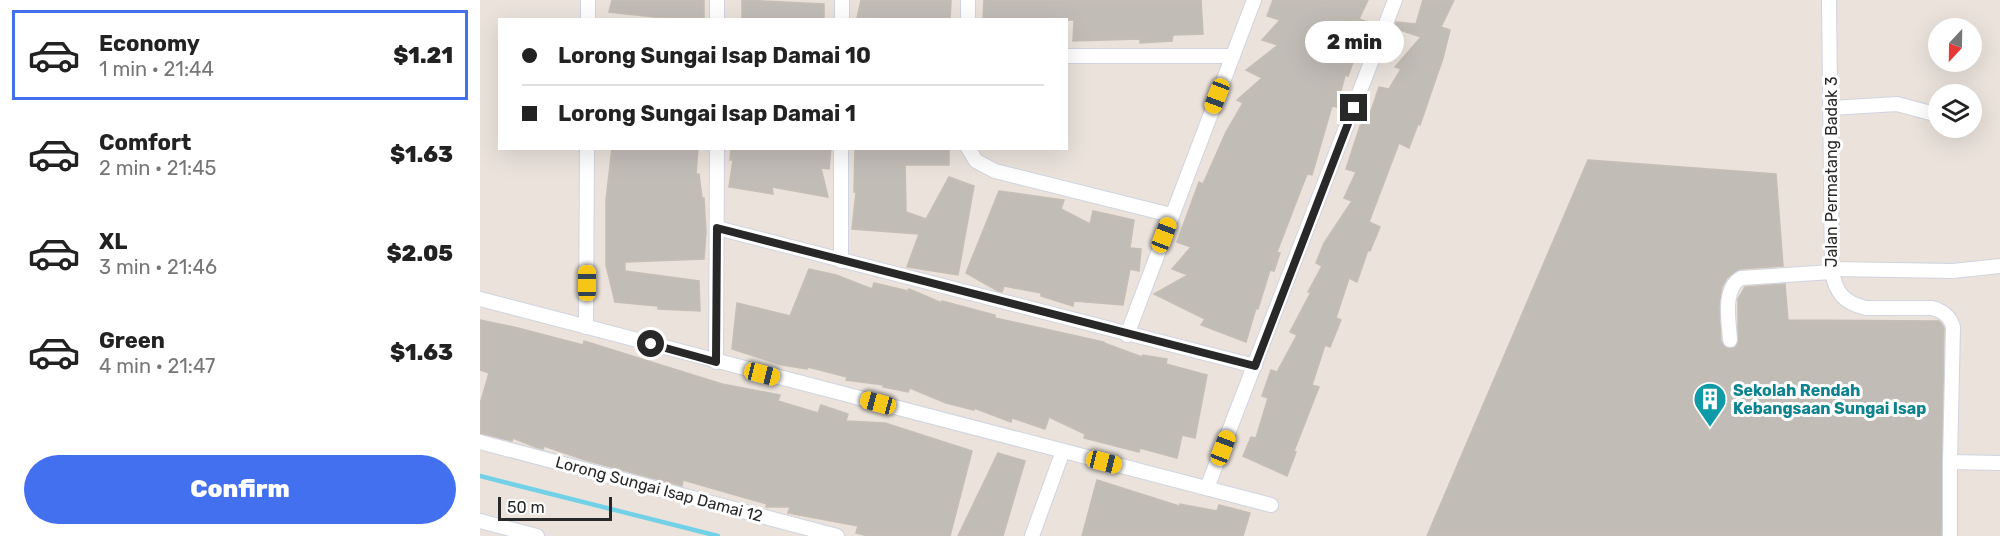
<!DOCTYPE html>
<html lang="en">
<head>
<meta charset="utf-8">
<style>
	:root { --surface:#fff; --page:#f6f6f6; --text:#222; --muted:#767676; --line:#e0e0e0; --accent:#4370ef }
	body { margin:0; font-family:Rubik,sans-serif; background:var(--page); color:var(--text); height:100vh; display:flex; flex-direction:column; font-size:22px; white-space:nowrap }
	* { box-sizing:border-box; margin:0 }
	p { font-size:20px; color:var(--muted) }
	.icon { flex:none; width:33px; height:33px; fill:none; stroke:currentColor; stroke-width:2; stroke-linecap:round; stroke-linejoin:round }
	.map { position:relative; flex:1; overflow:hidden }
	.sheet { display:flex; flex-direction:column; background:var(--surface); width:480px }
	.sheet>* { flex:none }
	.guide { position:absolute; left:18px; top:18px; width:570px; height:132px; border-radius:0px; box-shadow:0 6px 24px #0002; display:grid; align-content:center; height:132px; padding:0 24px; background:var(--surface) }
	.needle { width:39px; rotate:202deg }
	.buttons { position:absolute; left:1448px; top:18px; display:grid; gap:12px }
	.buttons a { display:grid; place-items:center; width:54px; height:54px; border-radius:50%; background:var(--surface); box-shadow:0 6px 24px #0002; font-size:30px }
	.scale { position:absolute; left:18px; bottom:15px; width:114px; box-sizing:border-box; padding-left:6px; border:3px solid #282828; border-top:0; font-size:16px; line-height:21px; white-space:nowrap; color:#282828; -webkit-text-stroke:4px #fff; paint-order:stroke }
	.end { position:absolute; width:27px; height:27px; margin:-14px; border:8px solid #282828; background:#fff; box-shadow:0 0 0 3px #fff }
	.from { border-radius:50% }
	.bubble { position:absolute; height:42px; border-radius:21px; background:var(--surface); box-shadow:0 6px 24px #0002; font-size:20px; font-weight:800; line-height:42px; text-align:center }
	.car { position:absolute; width:18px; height:36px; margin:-18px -9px; border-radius:8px; box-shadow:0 0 4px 2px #0007; background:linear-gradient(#f5c518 24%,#345 0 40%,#f5c518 0 76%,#345 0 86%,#f5c518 0) }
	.guide b { display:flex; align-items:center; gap:21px; height:57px; font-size:22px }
	.guide b+b { border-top:2px solid var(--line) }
	.guide i { width:15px; height:15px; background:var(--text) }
	ul { padding:10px 0 0; list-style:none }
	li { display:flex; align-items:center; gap:18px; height:90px; margin:0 12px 9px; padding:0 12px; border:3px solid transparent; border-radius:0px }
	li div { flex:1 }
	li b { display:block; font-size:22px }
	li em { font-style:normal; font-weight:800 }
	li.selected { border-color:var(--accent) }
	li>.icon { width:54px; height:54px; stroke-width:1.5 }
	.primary-button { display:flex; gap:12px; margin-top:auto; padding:12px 24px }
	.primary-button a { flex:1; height:69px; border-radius:36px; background:var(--accent); color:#fff; font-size:24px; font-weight:800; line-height:69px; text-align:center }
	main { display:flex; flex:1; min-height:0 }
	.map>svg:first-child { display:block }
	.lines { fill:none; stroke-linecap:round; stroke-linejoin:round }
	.stream { stroke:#73d1e7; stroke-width:4.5 }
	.building { fill:#c2bcb7; stroke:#c5beb5; stroke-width:1.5 }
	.street-casing { stroke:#d0d4e1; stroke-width:16 }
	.street { stroke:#fff; stroke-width:14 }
	.route { stroke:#282828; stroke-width:8 }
	.labels { text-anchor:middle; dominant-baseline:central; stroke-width:6; stroke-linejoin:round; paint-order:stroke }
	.street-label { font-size:16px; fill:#282828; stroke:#fff }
	.culture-label { font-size:16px; font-weight:bold; fill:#0d838f; stroke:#fff; text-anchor:start }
</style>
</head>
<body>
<main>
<section class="sheet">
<ul>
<li class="selected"><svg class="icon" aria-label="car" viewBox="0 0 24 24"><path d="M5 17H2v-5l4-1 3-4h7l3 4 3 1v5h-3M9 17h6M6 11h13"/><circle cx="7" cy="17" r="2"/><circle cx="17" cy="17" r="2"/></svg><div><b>Economy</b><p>1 min · 21:44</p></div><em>$1.21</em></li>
<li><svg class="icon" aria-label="car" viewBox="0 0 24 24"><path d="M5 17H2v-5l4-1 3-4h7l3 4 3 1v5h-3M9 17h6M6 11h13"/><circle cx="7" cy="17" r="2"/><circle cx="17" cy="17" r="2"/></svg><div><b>Comfort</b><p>2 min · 21:45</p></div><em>$1.63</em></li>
<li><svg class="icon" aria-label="car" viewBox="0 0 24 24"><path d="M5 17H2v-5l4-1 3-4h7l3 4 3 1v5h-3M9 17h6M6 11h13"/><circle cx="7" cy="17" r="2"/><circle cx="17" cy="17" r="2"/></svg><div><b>XL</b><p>3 min · 21:46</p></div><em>$2.05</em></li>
<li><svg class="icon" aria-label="car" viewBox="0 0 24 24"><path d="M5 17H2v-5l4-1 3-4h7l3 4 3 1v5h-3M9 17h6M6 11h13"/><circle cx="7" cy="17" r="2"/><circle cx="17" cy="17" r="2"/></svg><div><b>Green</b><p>4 min · 21:47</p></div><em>$1.63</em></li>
</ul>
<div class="primary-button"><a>Confirm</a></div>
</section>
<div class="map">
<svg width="1520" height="536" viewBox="0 0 1520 536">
	<rect width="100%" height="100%" fill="#eae2db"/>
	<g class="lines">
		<polyline class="stream" points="0,476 238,536"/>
	</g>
	<g class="building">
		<polygon points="132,0 224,0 224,18 175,17 129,12"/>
		<polygon points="262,0 344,4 344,20 262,20"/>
		<polygon points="381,0 471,0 470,20 377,18"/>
		<polygon points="504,0 721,0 723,34 693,35 692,41 660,43 660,39 593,41 594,20 503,20"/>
		<polygon points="793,0 888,0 879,19 888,22 868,76 865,75 857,107 852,106 832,175 827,174 797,252 800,253 794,271 790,270 778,309 776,308 766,342 721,325 725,319 674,294 708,275 692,269 711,247 697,242 719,182 723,184 746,132 763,103 757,100 782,78 766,70 798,45 782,40 800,20 787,16"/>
		<polygon points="943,0 974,0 961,27 970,30 963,58 940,125 938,124 929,148 919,143 889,222 900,227 890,251 888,250 877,282 869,278 856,318 861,320 850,347 845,345 832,385 839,387 814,451 816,452 807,476 763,456 771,437 776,438 788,398 782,396 791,370 797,372 817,335 810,332 831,292 828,292 842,266 836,263 844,243 872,201 864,198 876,172 866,169 880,126 887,109 891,111 899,87 909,89 921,69 915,67 941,37 914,28 916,22 936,24"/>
		<polygon points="132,148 218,148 216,174 219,174 222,198 224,198 226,232 224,259 145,262 145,271 219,281 220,311 178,309 178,306 135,302 126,265 126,200"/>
		<polygon points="251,148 351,148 349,169 341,168 348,197 292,187 293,194 249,187 253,160 250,160"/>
		<polygon points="375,148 469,148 469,165 425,165 426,206 426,212 446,219 469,177 494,186 478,275 427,267 439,234 372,229 376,192 374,192"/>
		<polygon points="1108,160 1296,174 1303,266 1260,269 1247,278 1242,287 1239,306 1241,341 1247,348 1255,348 1258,343 1258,299 1265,287 1305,284 1308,320 1459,321 1461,323 1464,328 1461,536 947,536"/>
		<polygon points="519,191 584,200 581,209 610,224 613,211 654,220 650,248 661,249 659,271 650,269 643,305 594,301 593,306 561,296 561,293 524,286 522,292 518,291 486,273"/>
		<polygon points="329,269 356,275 392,289 394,283 428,291 429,289 462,303 462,301 515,315 515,318 624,342 624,343 662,357 663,355 687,359 686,364 727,375 715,438 702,435 697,458 660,448 659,452 604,438 605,434 569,417 565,429 532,418 531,422 494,408 494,410 466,403 430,388 428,392 403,387 404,385 366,380 367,377 328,367 327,369 302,365 252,349 257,303 310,316"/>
		<polygon points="0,320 34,327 103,345 104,341 242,384 300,395 298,401 338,413 341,405 368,414 366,421 405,423 492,451 470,536 388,536 376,533 378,526 308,513 310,507 286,507 287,504 203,480 202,486 105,460 64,446 63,449 55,447 33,438 32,441 0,433 0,404 9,373 0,370"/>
		<polygon points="518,453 545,461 523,536 478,536"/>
		<polygon points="617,480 699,506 700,504 737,511 739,505 770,513 763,536 602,536"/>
	</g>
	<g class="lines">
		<g class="street-casing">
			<g id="street">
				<polyline points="488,0 488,20"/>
				<path d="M1349,0L1352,272C1356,293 1364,303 1386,308H1452C1463,311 1470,316 1473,327L1470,462V536"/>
				<polyline points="108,20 108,0"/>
				<polyline points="237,20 237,0"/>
				<polyline points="362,20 362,0"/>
				<polyline points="586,56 753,56"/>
				<polyline points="1351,108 1417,104 1458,115"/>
				<polyline points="488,148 496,161 515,171 691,215"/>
				<polyline points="237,228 775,366"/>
				<polyline points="361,261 361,148"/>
				<polyline points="1352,269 1473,271 1520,266"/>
				<polyline points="0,299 791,505"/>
				<polyline points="106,327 107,148"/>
				<polyline points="647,335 774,0"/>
				<path d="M1250,340C1249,321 1242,289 1261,278L1352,272"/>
				<polyline points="236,362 237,148"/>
				<polyline points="0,442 357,536"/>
				<polyline points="1470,462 1520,463"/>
				<polyline points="727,488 915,0"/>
				<polyline points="0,521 57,536"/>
				<polyline points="552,536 583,451"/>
			</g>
		</g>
		<use href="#street" class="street"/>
	</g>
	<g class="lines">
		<polyline class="route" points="171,344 236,362 237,228 775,366 874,108"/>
	</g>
	<defs>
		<g id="building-pin" transform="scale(1.725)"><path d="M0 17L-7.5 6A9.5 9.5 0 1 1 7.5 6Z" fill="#0f9aa8" stroke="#fff"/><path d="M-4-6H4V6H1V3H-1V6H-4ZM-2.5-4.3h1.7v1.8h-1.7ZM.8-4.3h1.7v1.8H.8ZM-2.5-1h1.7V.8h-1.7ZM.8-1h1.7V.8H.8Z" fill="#fff"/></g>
	</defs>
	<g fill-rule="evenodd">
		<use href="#building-pin" x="1230" y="399"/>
	</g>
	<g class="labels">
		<g class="street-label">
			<text transform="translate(1351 172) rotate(-90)">Jalan Permatang Badak 3</text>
			<text transform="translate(179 489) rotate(15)">Lorong Sungai Isap Damai 12</text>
		</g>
		<g class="culture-label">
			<text x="1253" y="390">Sekolah Rendah<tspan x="1253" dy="18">Kebangsaan Sungai Isap</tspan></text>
		</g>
	</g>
</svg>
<div class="buttons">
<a><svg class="needle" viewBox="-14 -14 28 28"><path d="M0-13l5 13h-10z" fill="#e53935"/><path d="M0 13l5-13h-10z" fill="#767676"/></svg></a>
<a><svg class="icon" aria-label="layers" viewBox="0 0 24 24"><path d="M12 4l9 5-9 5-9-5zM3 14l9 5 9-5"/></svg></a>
</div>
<div class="scale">50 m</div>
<i class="end from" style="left:171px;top:344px"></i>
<i class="end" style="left:874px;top:108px"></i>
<div class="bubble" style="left:825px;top:21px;width:99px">2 min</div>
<i class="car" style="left:737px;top:96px;rotate:201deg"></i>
<i class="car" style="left:684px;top:235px;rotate:21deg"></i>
<i class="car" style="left:107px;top:283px;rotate:0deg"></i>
<i class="car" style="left:282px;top:374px;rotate:104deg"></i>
<i class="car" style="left:398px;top:403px;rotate:285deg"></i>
<i class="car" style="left:743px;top:448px;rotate:21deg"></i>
<i class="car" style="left:624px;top:462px;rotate:104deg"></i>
<div class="guide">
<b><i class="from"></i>Lorong Sungai Isap Damai 10</b>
<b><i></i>Lorong Sungai Isap Damai 1</b>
</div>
</div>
</main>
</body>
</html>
